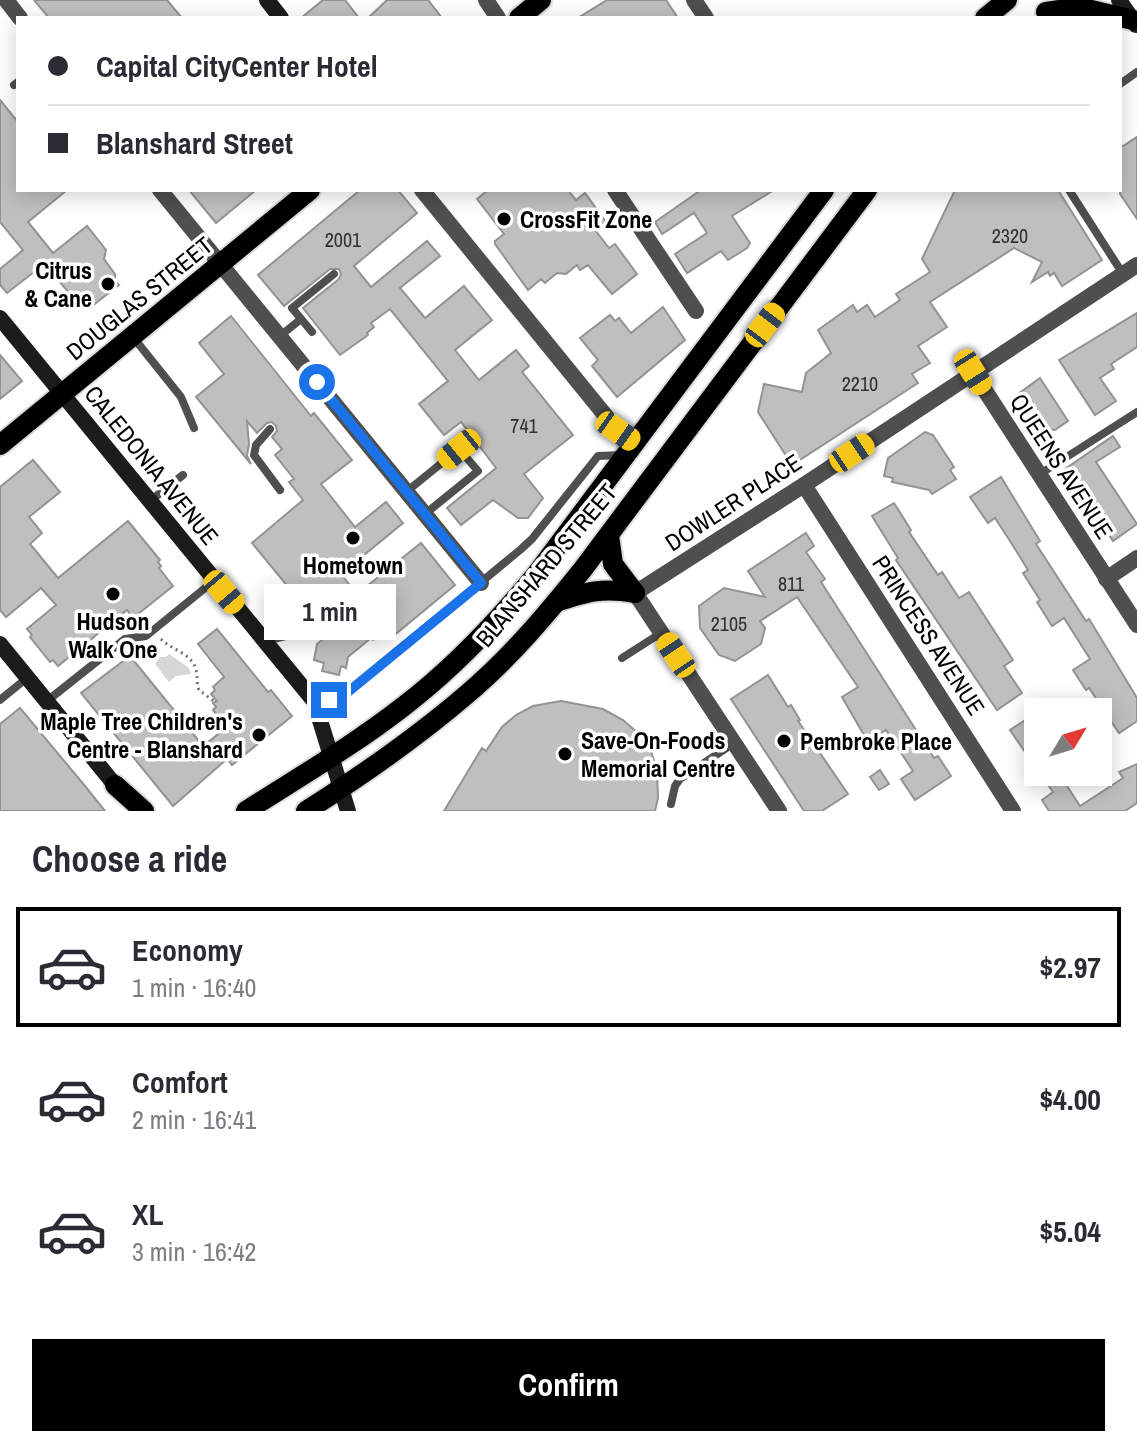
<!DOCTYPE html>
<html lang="en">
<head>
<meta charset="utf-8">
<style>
	:root { --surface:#fff; --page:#f2f2f3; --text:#2b2b33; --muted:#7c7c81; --line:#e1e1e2; --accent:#000 }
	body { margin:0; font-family:"Archivo Narrow",sans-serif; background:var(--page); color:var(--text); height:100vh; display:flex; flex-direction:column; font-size:30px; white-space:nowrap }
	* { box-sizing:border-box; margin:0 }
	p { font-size:26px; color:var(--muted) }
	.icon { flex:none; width:44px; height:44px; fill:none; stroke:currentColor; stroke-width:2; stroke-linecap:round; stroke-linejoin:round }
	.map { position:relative; height:811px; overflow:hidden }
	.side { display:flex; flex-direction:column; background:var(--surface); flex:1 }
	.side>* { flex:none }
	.guide { position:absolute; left:16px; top:16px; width:1106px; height:176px; border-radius:0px; box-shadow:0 4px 20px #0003; display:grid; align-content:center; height:176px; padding:0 32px; background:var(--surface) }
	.needle { width:52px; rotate:52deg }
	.tools { position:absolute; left:1024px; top:698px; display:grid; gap:16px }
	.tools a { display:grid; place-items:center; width:88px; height:88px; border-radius:0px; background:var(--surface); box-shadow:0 4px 20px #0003; font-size:40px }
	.end { position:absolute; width:36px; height:36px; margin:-18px; border:10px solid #1a73e8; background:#fff; box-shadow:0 0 0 4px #fff }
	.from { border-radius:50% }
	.bubble { position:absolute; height:56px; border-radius:0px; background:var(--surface); box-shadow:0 4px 20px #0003; font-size:26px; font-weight:700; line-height:56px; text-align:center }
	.car { position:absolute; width:24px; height:48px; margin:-24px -12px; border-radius:10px; box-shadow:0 0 6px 2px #0007; background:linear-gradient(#f5c518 24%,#345 0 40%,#f5c518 0 76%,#345 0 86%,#f5c518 0) }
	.guide b { display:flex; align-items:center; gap:28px; height:76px; font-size:30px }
	.guide b+b { border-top:2px solid var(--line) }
	.guide i { width:20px; height:20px; background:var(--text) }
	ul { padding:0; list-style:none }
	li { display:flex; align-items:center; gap:24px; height:120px; margin:0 16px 12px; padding:0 16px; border:4px solid transparent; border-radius:0px }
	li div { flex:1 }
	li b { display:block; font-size:30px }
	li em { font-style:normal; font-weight:700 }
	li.selected { border-color:var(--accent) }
	li>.icon { width:72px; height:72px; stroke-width:1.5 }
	h2 { padding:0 32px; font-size:36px; line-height:96px }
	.button { display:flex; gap:16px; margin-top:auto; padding:16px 32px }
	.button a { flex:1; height:92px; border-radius:0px; background:var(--accent); color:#fff; font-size:32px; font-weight:700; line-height:92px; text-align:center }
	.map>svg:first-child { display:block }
	.green { fill:#d6d6d6 }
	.building { fill:#bfbfbf; stroke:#939393; stroke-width:2 }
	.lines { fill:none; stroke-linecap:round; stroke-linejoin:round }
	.primary-casing { stroke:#dbdbdb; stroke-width:24 }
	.path { stroke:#717171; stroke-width:3; stroke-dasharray:2 4; stroke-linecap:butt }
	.lane { stroke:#4f4f4f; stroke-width:8 }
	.street { stroke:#4f4f4f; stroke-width:16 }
	.secondary { stroke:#1c1c1c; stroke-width:16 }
	.primary { stroke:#000; stroke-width:20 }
	.route { stroke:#1a73e8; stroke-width:10 }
	.poi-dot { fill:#000; stroke:#fff; stroke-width:3 }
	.labels { text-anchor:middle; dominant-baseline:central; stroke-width:7; stroke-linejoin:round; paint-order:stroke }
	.number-label { font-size:20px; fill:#303030 }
	.poi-label { font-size:24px; font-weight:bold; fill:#000; stroke:#fff; text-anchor:start }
	.street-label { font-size:24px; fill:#000; stroke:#fff }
</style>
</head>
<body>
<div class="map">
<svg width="1137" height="811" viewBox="0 0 1137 811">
	<rect width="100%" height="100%" fill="#fff"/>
	<polygon class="green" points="169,654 189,668 191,674 176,676 169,682 155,664 160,657 166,657"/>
	<g class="building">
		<polygon points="34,0 167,0 182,18 49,18"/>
		<polygon points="323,0 345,0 359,18 301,18"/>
		<polygon points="387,0 428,0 442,18 368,18"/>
		<polygon points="607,0 666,0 678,18 578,18"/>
		<polygon points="0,100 18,122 18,190 67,190 28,222 53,253 87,226 106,250 104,259 115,274 115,281 119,285 91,307 84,299 78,304 51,271 40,279 34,272 7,293 0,285 0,269 23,250 0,222"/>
		<polygon points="1137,137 1137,219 1120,194 1120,148"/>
		<polygon points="189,190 256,190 216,223"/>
		<polygon points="360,190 398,190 417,213 354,266 371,287 427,241 440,256 400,288 425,318 464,286 492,320 455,350 479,380 516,350 529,366 522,372 573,435 524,474 543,498 528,518 518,518 493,500 461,525 447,508 496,468 461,422 444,435 419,404 448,381 390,309 371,323 374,327 367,333 368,335 340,355 303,308 339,279 341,274 339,269 330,269 284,306 258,275"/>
		<polygon points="488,190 568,190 576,200 585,193 606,222 595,230 609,248 615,244 637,274 612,294 588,265 580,270 577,265 566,274 557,273 545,283 541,279 528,290 495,244 495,241 504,234 477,199"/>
		<polygon points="701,190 774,190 732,216 750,243 747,248 728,260 721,251 687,273 675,254 707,233 694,213 662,234 655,222"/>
		<polygon points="955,190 1058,190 1102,260 1062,286 1054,273 1050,276 1048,272 1032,282 1042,262 1014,248 930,302 947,327 918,346 930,363 912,374 918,383 792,465 758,412 764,384 802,392 806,373 831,353 818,330 853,305 857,312 867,305 875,317 900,300 896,294 930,272 922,259"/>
		<polygon points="663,307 685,340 617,397 592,366 598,360 580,338 610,315 615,321 619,318 631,333"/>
		<polygon points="1137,313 1137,347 1111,364 1114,369 1100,378 1116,401 1095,415 1059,360"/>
		<polygon points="231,316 311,416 314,413 352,460 321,484 355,527 386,502 403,523 341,574 357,594 421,543 455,585 392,637 386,630 373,640 371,638 348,657 346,668 341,666 339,675 322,671 324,663 314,660 317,644 333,631 308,600 302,604 252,543 303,500 289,482 294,479 275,455 282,449 272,437 277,431 276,426 272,422 267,423 257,433 247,421 249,444 247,456 251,464 196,397 224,374 199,343"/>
		<polygon points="0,355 22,381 0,399"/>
		<polygon points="1040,378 1068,421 1055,430 1041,428 1018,394"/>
		<polygon points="925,432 933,435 954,467 950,470 956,479 932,494 929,490 892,482 893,478 884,476 888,458"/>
		<polygon points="1113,436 1120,447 1096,462 1137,524 1113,541 1065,469"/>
		<polygon points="33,460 60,492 29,517 42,533 30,544 58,578 128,521 160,560 158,562 161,566 159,568 173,586 133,618 127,610 58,666 53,660 50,662 30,637 32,635 27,629 56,605 41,588 6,617 0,610 0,487"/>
		<polygon points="1001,477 1040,541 1036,544 1086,621 1089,619 1097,632 1137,698 1137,721 1119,733 1089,688 1086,690 1073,670 1090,659 1064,618 1052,626 1037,602 1040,600 1023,573 1028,570 1010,541 995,518 988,523 970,497"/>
		<polygon points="894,503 911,530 909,532 938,575 942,572 959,598 969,592 1013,660 1004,666 1022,693 997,710 896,560 898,558 872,516"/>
		<polygon points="806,533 814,546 806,552 825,579 821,582 934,758 938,756 951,776 915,800 901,779 913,771 886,730 868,742 842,697 858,687 797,597 760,621 765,628 761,644 735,661 719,655 700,628 699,606 724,588 765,597 748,571"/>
		<polygon points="217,629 268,692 271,690 292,716 232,765 227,759 173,806 81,693 130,656 203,746 227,727 213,710 216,707 213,703 217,701 211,694 215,690 213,687 224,677 198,644"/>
		<polygon points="768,675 788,707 791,705 800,720 798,721 848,794 822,811 804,811 731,699"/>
		<polygon points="561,701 603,709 623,720 639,734 650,749 657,769 658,798 655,811 444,811 482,748 486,751 502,727 516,715 533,706"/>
		<polygon points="20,708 85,786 105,811 0,811 0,724"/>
		<polygon points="1033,715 1038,723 1038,771 1010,730"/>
		<polygon points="1137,764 1137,803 1125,811 1049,811 1042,800 1053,792 1039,772 1058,772 1080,806 1123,778 1119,772"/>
		<polygon points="880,770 889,784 879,790 870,777"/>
	</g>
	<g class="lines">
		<g class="primary-casing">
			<g id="primary">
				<polyline points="1046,12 1079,7 1133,20"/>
				<polyline points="519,18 541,0"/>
				<polyline points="985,18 1007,0"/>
				<polyline points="0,445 310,190"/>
				<polyline points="609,535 613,564 635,593"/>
				<path d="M556,602C587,592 602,587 635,593"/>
				<polyline points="115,785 144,811"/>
				<path d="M246,811C299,777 354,745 404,706C455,667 498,621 538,572L824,190"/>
				<path d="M306,811C361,776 416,738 466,695C510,658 547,614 583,569L867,190"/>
			</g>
		</g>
		<path class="path" d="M161,639C171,650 192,653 196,670C198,677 196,683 199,690L215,702"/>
		<g class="lane">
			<polyline points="1120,84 1137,72"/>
			<polyline points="14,85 18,82"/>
			<polyline points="1069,190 1123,274"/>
			<polyline points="312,332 292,308 334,274"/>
			<polyline points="280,336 301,319"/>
			<polyline points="133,337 181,397 194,428"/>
			<polyline points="270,429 256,445 254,455 280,490"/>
			<polyline points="1040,474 1137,412"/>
			<polyline points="406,492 459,449 478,471 425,514"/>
			<polyline points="150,501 183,475"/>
			<polyline points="265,641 310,630"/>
			<polyline points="622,658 661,633"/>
			<polyline points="0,700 27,678"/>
			<polyline points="47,701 125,639 146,636 215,580"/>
			<polyline points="314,701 343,696 520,550 532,539 598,456 622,455"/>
			<polyline points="671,804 675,786 680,779 734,743"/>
		</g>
		<g class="street">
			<polyline points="6,0 20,18"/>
			<polyline points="486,0 498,18"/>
			<polyline points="694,0 706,18"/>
			<polyline points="160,190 481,583"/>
			<polyline points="422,190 618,431 635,443"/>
			<polyline points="615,190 696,311"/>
			<polyline points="973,372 1137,625"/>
			<polyline points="804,485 1013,811"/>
			<polyline points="1106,579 1137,558"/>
			<polyline points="779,811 635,593 804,485 1137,265"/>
		</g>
		<g class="secondary">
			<polyline points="267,0 281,18"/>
			<polyline points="1119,0 1136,25"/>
			<polyline points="0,318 314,701 348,811"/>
			<polyline points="0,644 115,785"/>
		</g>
		<use href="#primary" class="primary"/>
	</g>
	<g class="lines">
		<polyline class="route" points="317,382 481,583 343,696 329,700"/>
	</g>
	<g class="poi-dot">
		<circle cx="504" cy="219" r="8"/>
		<circle cx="108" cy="284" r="8"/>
		<circle cx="353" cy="538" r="8"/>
		<circle cx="113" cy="594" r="8"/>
		<circle cx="259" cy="735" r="8"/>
		<circle cx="784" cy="741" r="8"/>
		<circle cx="565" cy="754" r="8"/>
	</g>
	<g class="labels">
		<g class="number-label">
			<text x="1010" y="235">2320</text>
			<text x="343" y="239">2001</text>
			<text x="860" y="383">2210</text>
			<text x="524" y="425">741</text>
			<text x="791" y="583">811</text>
			<text x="729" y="623">2105</text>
		</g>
		<g class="poi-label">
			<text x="520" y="219">CrossFit Zone</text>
			<text x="92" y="270" text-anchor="end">Citrus<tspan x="92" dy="28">&amp; Cane</tspan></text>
			<text x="353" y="565" text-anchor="middle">Hometown</text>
			<text x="113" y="621" text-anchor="middle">Hudson<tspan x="113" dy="28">Walk One</tspan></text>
			<text x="243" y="721" text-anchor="end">Maple Tree Children's<tspan x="243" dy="28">Centre - Blanshard</tspan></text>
			<text x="581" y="740">Save-On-Foods<tspan x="581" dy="28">Memorial Centre</tspan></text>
			<text x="800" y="741">Pembroke Place</text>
		</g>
		<g class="street-label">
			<text transform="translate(139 298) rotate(-39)">DOUGLAS STREET</text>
			<text transform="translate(152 465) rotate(51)">CALEDONIA AVENUE</text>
			<text transform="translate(1062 466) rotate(57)">QUEENS AVENUE</text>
			<text transform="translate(733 502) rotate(-33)">DOWLER PLACE</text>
			<text transform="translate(546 565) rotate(-50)">BLANSHARD STREET</text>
			<text transform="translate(929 635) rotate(57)">PRINCESS AVENUE</text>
		</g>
	</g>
</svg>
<div class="tools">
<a><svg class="needle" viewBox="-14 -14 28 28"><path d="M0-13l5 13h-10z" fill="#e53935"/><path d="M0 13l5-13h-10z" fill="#7c7c81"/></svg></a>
</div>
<i class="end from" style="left:317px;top:382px"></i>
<i class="end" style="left:329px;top:700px"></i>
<div class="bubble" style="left:264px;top:584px;width:132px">1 min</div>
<i class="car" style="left:765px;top:325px;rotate:37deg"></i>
<i class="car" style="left:973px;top:372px;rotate:148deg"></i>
<i class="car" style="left:618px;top:431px;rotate:125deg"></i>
<i class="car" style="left:459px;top:449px;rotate:231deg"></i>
<i class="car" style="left:852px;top:453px;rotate:56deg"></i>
<i class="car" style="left:224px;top:592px;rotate:140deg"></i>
<i class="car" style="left:676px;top:655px;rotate:326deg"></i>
<div class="guide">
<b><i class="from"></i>Capital CityCenter Hotel</b>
<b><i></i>Blanshard Street</b>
</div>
</div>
<section class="side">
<h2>Choose a ride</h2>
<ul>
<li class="selected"><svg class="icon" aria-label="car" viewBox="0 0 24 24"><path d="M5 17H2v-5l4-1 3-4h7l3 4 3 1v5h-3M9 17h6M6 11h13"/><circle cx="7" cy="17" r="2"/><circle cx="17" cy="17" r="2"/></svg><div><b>Economy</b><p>1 min · 16:40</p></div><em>$2.97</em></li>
<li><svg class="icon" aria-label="car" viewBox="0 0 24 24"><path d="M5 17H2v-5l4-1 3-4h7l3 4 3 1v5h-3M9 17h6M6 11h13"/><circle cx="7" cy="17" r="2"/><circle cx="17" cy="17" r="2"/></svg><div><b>Comfort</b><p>2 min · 16:41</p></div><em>$4.00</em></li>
<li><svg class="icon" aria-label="car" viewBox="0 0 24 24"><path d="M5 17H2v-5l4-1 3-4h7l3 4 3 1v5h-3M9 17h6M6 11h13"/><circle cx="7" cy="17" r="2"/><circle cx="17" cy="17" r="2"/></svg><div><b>XL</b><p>3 min · 16:42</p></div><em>$5.04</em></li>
</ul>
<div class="button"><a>Confirm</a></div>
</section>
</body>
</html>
